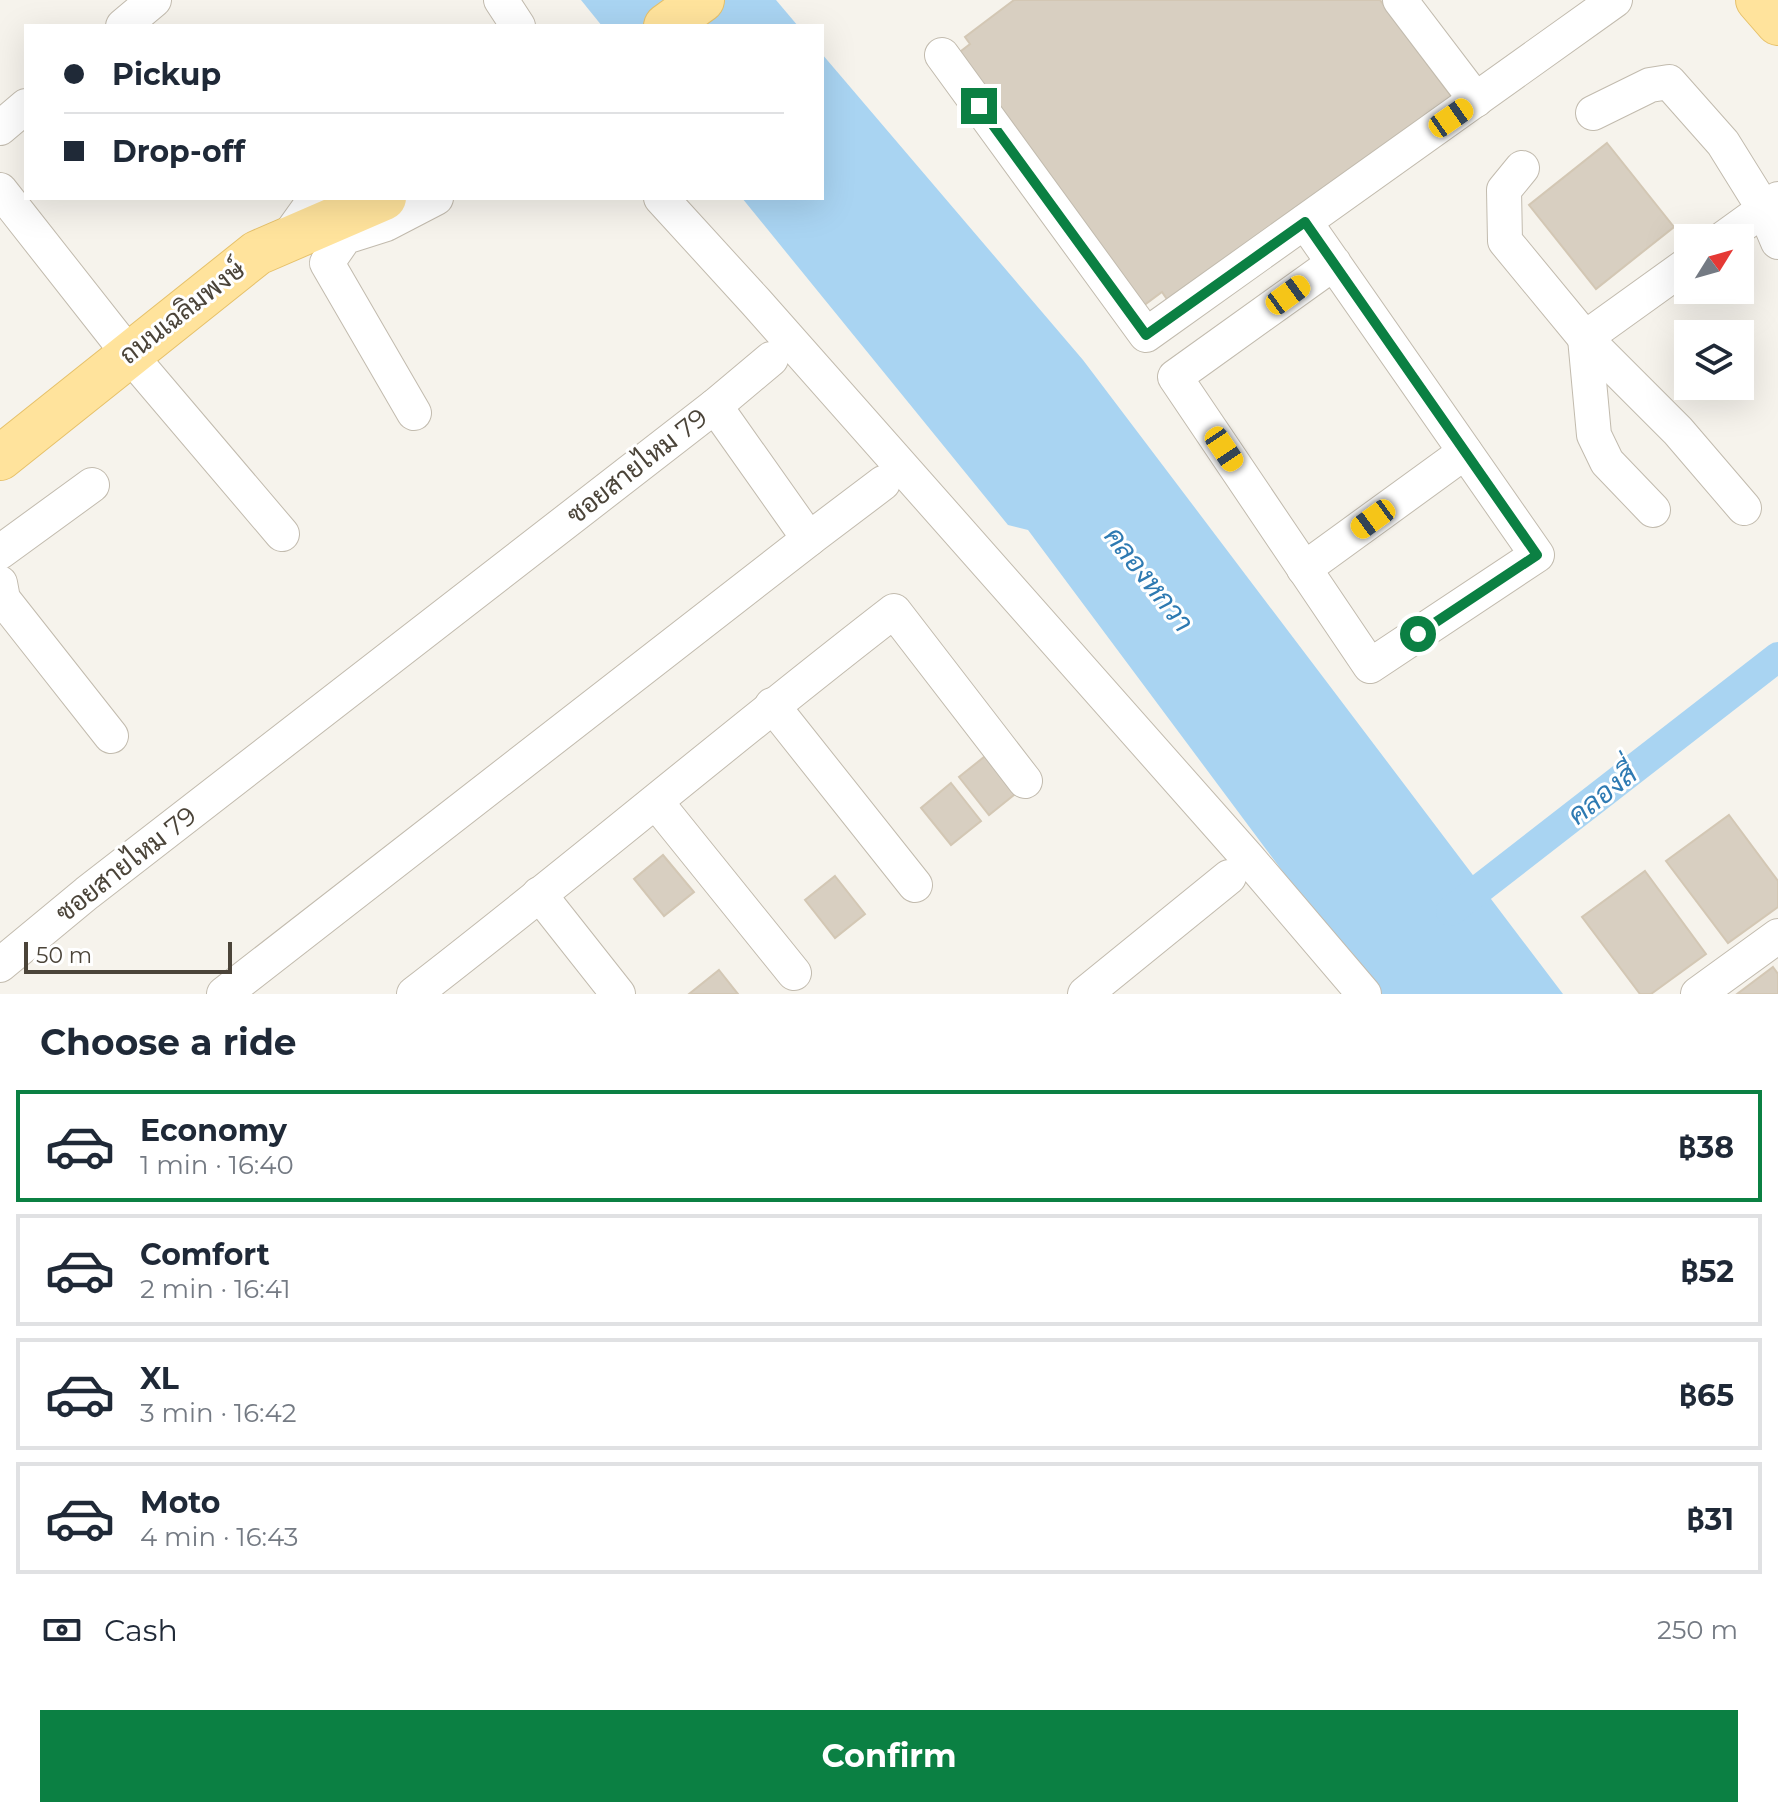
<!DOCTYPE html>
<html lang="en">
<head>
<meta charset="utf-8">
<style>
	:root { --surface:#fff; --page:#f2f2f3; --text:#1f2937; --muted:#747a83; --line:#e0e1e3; --accent:#0b8043 }
	body { margin:0; font-family:Montserrat,Sarabun,sans-serif; background:var(--page); color:var(--text); height:100vh; display:flex; flex-direction:column; font-size:30px; white-space:nowrap }
	* { box-sizing:border-box; margin:0 }
	p { font-size:26px; color:var(--muted) }
	.icon { flex:none; width:44px; height:44px; fill:none; stroke:currentColor; stroke-width:2; stroke-linecap:round; stroke-linejoin:round }
	.map { position:relative; height:994px; overflow:hidden }
	.sheet { display:flex; flex-direction:column; background:var(--surface); flex:1 }
	.sheet>* { flex:none }
	.top-card { position:absolute; left:24px; top:24px; width:800px; height:176px; border-radius:0px; box-shadow:0 8px 32px #0002; display:grid; align-content:center; height:176px; padding:0 40px; background:var(--surface) }
	.needle { width:52px; rotate:53deg }
	.tools { position:absolute; left:1674px; top:224px; display:grid; gap:16px }
	.tools a { display:grid; place-items:center; width:80px; height:80px; border-radius:0px; background:var(--surface); box-shadow:0 8px 32px #0002; font-size:40px }
	.scale { position:absolute; left:24px; bottom:20px; width:208px; box-sizing:border-box; padding-left:8px; border:4px solid #4b4439; border-top:0; font-size:22px; line-height:28px; white-space:nowrap; color:#4b4439; -webkit-text-stroke:6px #fff; paint-order:stroke }
	.end { position:absolute; width:36px; height:36px; margin:-18px; border:10px solid #0b8043; background:#fff; box-shadow:0 0 0 4px #fff }
	.from { border-radius:50% }
	.car { position:absolute; width:24px; height:48px; margin:-24px -12px; border-radius:10px; box-shadow:0 0 6px 2px #0007; background:linear-gradient(#f5c518 24%,#345 0 40%,#f5c518 0 76%,#345 0 86%,#f5c518 0) }
	.top-card b { display:flex; align-items:center; gap:28px; height:76px; font-size:30px }
	.top-card b+b { border-top:2px solid var(--line) }
	.top-card i { width:20px; height:20px; background:var(--text) }
	ul { padding:0; list-style:none }
	li { display:flex; align-items:center; gap:24px; height:112px; margin:0 16px 12px; padding:0 24px; border:4px solid var(--line); border-radius:0px }
	li div { flex:1 }
	li b { display:block; font-size:30px }
	li em { font-style:normal; font-weight:700 }
	li.current { border-color:var(--accent) }
	li>.icon { width:72px; height:72px; stroke-width:1.5 }
	h2 { padding:0 40px; font-size:36px; line-height:96px }
	.pay { display:flex; align-items:center; gap:20px; height:88px; padding:0 40px; font-size:30px }
	.pay p { margin-inline-start:auto }
	.button { display:flex; gap:16px; margin-top:auto; padding:16px 40px }
	.button a { flex:1; height:92px; border-radius:0px; background:var(--accent); color:#fff; font-size:32px; font-weight:700; line-height:92px; text-align:center }
	.map>svg:first-child { display:block }
	.water { fill:#a9d4f2 }
	.lines { fill:none; stroke-linecap:round; stroke-linejoin:round }
	.canal { stroke:#a9d4f2; stroke-width:30 }
	.building { fill:#d8cfc1; stroke:#d3c7b4; stroke-width:2 }
	.minor-casing { stroke:#c2bbae; stroke-width:36 }
	.major-casing { stroke:#e6c16a; stroke-width:46 }
	.minor { stroke:#fff; stroke-width:34 }
	.major { stroke:#ffe39c; stroke-width:44 }
	.route { stroke:#0b8043; stroke-width:10 }
	.labels { text-anchor:middle; dominant-baseline:central; stroke-width:6; stroke-linejoin:round; paint-order:stroke }
	.street-label { font-size:26px; fill:#4b4439; stroke:#fff }
	.water-label { font-size:28px; font-style:italic; fill:#2e7ab2; stroke:#fff }
</style>
</head>
<body>
<div class="map">
<svg width="1778" height="994" viewBox="0 0 1778 994">
	<rect width="100%" height="100%" fill="#f6f3ec"/>
	<g class="water">
		<polygon points="581,0 776,0 798,26 602,26"/>
		<polygon points="822,54 1083,360 1563,994 1374,994 1028,530 1008,525 742,198 822,198"/>
	</g>
	<g class="lines">
		<polyline class="canal" points="1451,911 1778,657"/>
	</g>
	<g class="building">
		<polygon points="1014,0 1380,0 1454,100 1173,308 1162,292 1143,306 956,55 970,44 965,37"/>
		<polygon points="1607,143 1674,227 1596,289 1529,205"/>
		<polygon points="989,753 1019,791 989,815 959,777"/>
		<polygon points="951,783 981,821 951,845 921,808"/>
		<polygon points="1729,815 1778,881 1778,907 1728,943 1666,861"/>
		<polygon points="663,855 694,892 664,916 634,879"/>
		<polygon points="1645,871 1706,954 1651,994 1640,994 1582,917"/>
		<polygon points="835,876 865,914 835,938 805,900"/>
		<polygon points="1773,967 1778,974 1778,994 1737,994"/>
		<polygon points="719,970 738,994 689,994"/>
	</g>
	<g class="lines">
		<g class="minor-casing">
			<g id="minor">
				<polyline points="501,0 518,26"/>
				<polyline points="1400,0 1476,100"/>
				<polyline points="123,26 154,0"/>
				<polyline points="942,55 1146,335 1615,0"/>
				<polyline points="1593,113 1650,85 1669,82 1723,143 1764,209 1778,242"/>
				<polyline points="0,128 26,106"/>
				<polyline points="1522,168 1504,190 1505,241 1585,338 1678,431 1744,508"/>
				<polyline points="0,190 129,354 282,534"/>
				<polyline points="661,198 756,302 1248,858 1364,994"/>
				<polyline points="1305,222 1537,555 1370,666 1175,377 1334,263"/>
				<polyline points="1724,238 1778,199"/>
				<polyline points="286,240 316,198"/>
				<polyline points="715,406 771,359"/>
				<polyline points="414,413 327,263 345,237 386,224 436,198"/>
				<polyline points="1653,510 1607,462 1594,435 1585,338 1688,264"/>
				<polyline points="809,539 883,483"/>
				<polyline points="0,552 92,485"/>
				<polyline points="1304,569 1465,452"/>
				<polyline points="0,583 3,599 111,736"/>
				<polyline points="772,705 915,885"/>
				<polyline points="656,802 794,973"/>
				<polyline points="539,894 618,994"/>
				<polyline points="0,965 87,893 715,406 809,539 224,994"/>
				<path d="M414,994C576,869 732,736 894,611L1025,781"/>
				<polyline points="1085,994 1229,877"/>
				<polyline points="1698,994 1778,936"/>
			</g>
		</g>
		<g class="major-casing">
			<g id="major">
				<polyline points="1758,0 1778,23"/>
				<polyline points="666,26 702,0"/>
				<polyline points="0,458 257,253 384,198"/>
			</g>
		</g>
		<use href="#minor" class="minor"/>
		<use href="#major" class="major"/>
	</g>
	<g class="lines">
		<polyline class="route" points="979,106 1146,335 1305,222 1537,555 1418,634"/>
	</g>
	<g class="labels">
		<g class="street-label">
			<text transform="translate(182 312) rotate(-38)">ถนนเฉลิมพงษ์</text>
			<text transform="translate(637 466) rotate(-38)">ซอยสายไหม 79</text>
			<text transform="translate(126 864) rotate(-38)">ซอยสายไหม 79</text>
		</g>
		<g class="water-label">
			<text transform="translate(1149 579) rotate(52)">คลองหกวา</text>
			<text transform="translate(1602 794) rotate(-38)">คลองสี่</text>
		</g>
	</g>
</svg>
<div class="tools">
<a><svg class="needle" viewBox="-14 -14 28 28"><path d="M0-13l5 13h-10z" fill="#e53935"/><path d="M0 13l5-13h-10z" fill="#747a83"/></svg></a>
<a><svg class="icon" aria-label="layers" viewBox="0 0 24 24"><path d="M12 4l9 5-9 5-9-5zM3 14l9 5 9-5"/></svg></a>
</div>
<div class="scale">50 m</div>
<i class="end from" style="left:1418px;top:634px"></i>
<i class="end" style="left:979px;top:106px"></i>
<i class="car" style="left:1451px;top:118px;rotate:55deg"></i>
<i class="car" style="left:1288px;top:295px;rotate:54deg"></i>
<i class="car" style="left:1224px;top:449px;rotate:146deg"></i>
<i class="car" style="left:1373px;top:519px;rotate:234deg"></i>
<div class="top-card">
<b><i class="from"></i>Pickup</b>
<b><i></i>Drop-off</b>
</div>
</div>
<section class="sheet">
<h2>Choose a ride</h2>
<ul>
<li class="current"><svg class="icon" aria-label="car" viewBox="0 0 24 24"><path d="M5 17H2v-5l4-1 3-4h7l3 4 3 1v5h-3M9 17h6M6 11h13"/><circle cx="7" cy="17" r="2"/><circle cx="17" cy="17" r="2"/></svg><div><b>Economy</b><p>1 min · 16:40</p></div><em>฿38</em></li>
<li><svg class="icon" aria-label="car" viewBox="0 0 24 24"><path d="M5 17H2v-5l4-1 3-4h7l3 4 3 1v5h-3M9 17h6M6 11h13"/><circle cx="7" cy="17" r="2"/><circle cx="17" cy="17" r="2"/></svg><div><b>Comfort</b><p>2 min · 16:41</p></div><em>฿52</em></li>
<li><svg class="icon" aria-label="car" viewBox="0 0 24 24"><path d="M5 17H2v-5l4-1 3-4h7l3 4 3 1v5h-3M9 17h6M6 11h13"/><circle cx="7" cy="17" r="2"/><circle cx="17" cy="17" r="2"/></svg><div><b>XL</b><p>3 min · 16:42</p></div><em>฿65</em></li>
<li><svg class="icon" aria-label="car" viewBox="0 0 24 24"><path d="M5 17H2v-5l4-1 3-4h7l3 4 3 1v5h-3M9 17h6M6 11h13"/><circle cx="7" cy="17" r="2"/><circle cx="17" cy="17" r="2"/></svg><div><b>Moto</b><p>4 min · 16:43</p></div><em>฿31</em></li>
</ul>
<div class="pay"><svg class="icon" aria-label="cash" viewBox="0 0 24 24"><path d="M3 7h18v10H3z"/><circle cx="12" cy="12" r="2"/></svg>Cash<p>250 m</p></div>
<div class="button"><a>Confirm</a></div>
</section>
</body>
</html>
